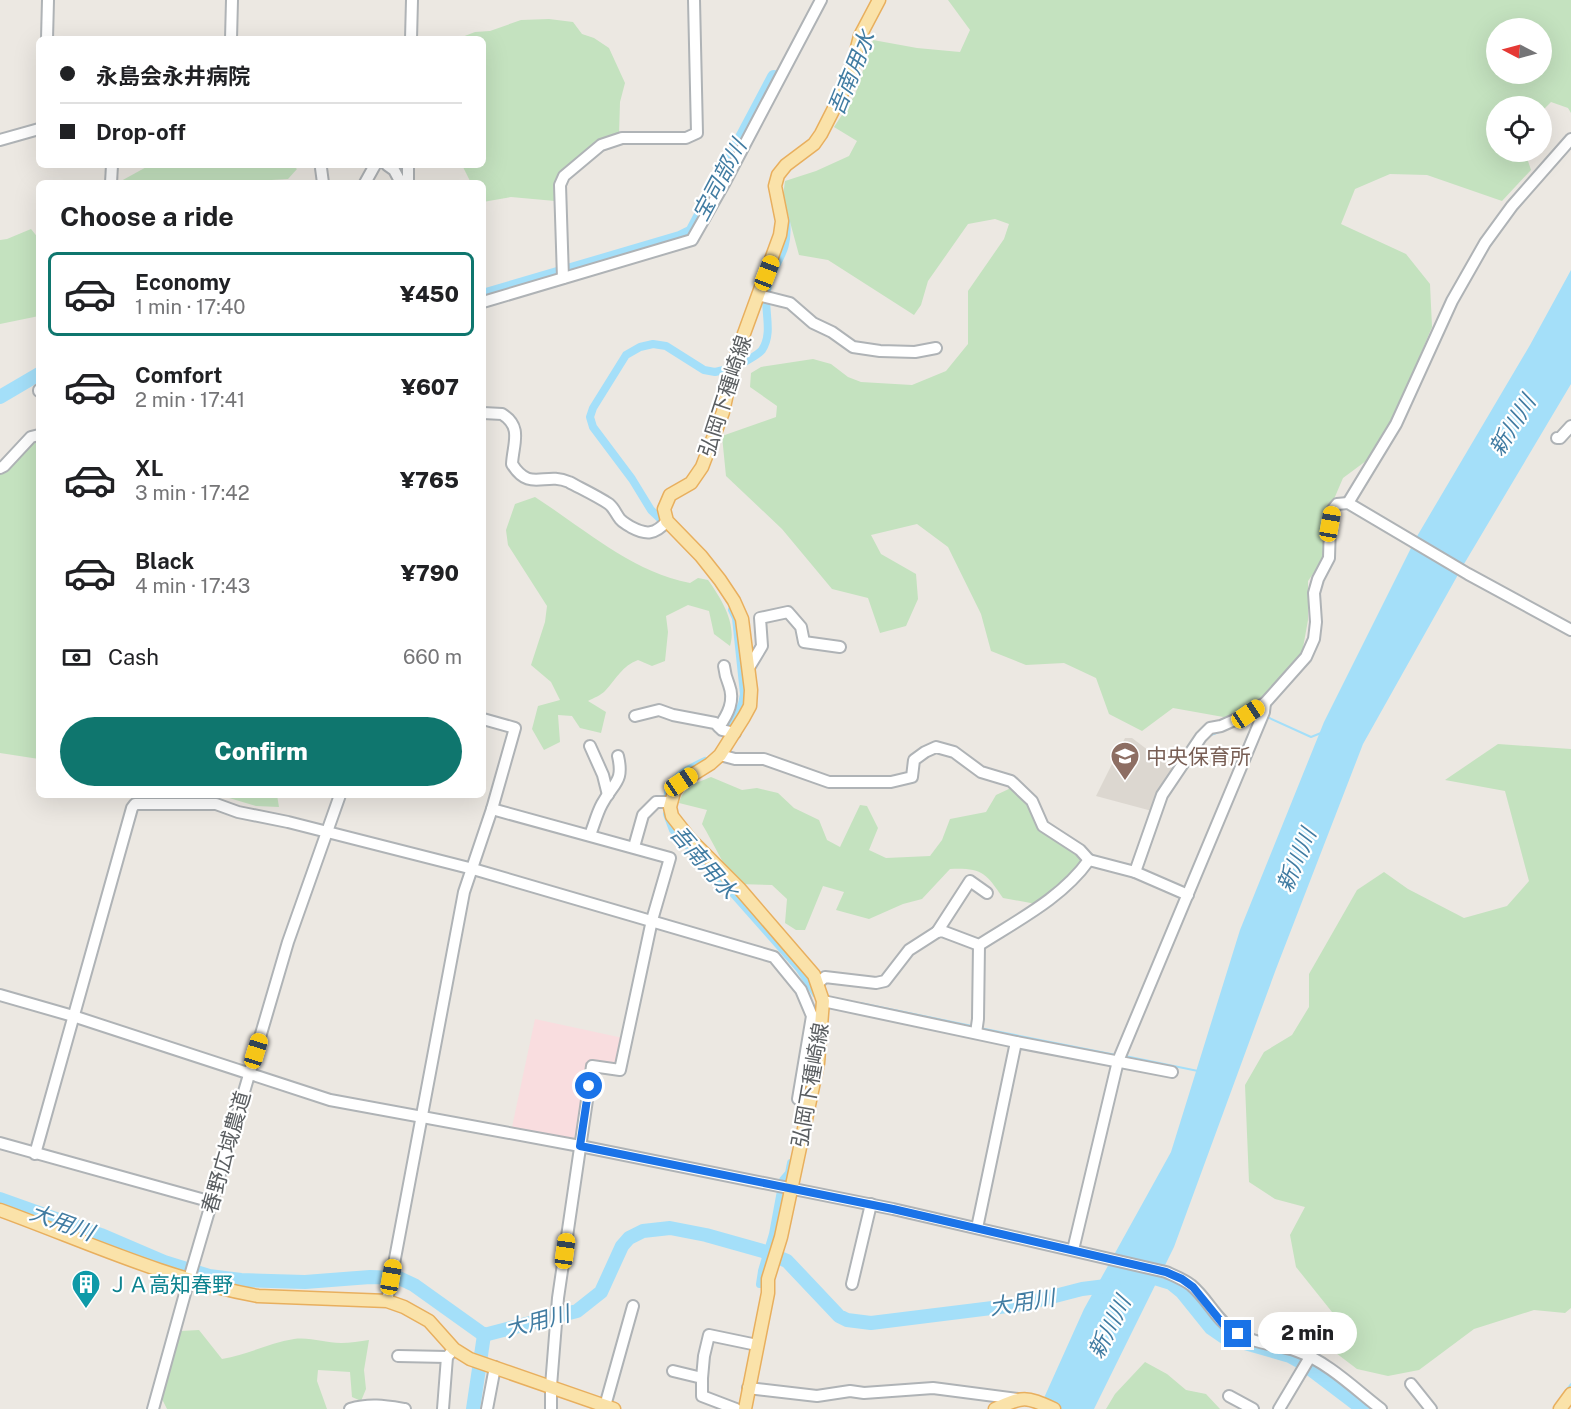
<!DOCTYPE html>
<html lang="en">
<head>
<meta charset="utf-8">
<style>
	:root { --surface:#fff; --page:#f6f6f6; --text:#202124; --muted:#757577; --line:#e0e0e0; --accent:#0f766e }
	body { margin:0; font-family:"Public Sans","Noto Sans JP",sans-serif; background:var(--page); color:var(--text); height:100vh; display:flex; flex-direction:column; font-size:22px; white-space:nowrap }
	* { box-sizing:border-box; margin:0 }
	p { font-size:20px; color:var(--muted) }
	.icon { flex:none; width:33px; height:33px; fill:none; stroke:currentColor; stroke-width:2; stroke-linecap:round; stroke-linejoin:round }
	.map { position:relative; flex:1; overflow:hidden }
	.side { position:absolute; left:36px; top:180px; width:450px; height:618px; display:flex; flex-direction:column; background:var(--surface); border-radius:9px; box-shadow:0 6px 24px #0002 }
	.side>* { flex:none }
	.top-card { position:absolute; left:36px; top:36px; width:450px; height:132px; border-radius:9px; box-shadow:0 6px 24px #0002; display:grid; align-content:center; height:132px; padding:0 24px; background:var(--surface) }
	.needle { width:39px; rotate:276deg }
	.tools { position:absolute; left:1486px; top:18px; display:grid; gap:12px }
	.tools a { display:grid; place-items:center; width:66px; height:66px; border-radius:50%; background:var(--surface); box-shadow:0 6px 24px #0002; font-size:30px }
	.end { position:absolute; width:27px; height:27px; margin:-14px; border:8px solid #1a73e8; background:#fff; box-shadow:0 0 0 3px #fff }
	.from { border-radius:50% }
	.bubble { position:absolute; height:42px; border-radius:21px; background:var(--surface); box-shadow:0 6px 24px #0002; font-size:20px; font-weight:800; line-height:42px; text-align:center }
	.car { position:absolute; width:18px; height:36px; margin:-18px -9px; border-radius:8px; box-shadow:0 0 4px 2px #0007; background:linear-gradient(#f5c518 24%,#345 0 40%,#f5c518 0 76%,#345 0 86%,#f5c518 0) }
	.top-card b { display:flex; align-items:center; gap:21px; height:57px; font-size:22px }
	.top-card b+b { border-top:2px solid var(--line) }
	.top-card i { width:15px; height:15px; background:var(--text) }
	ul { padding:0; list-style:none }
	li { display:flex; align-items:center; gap:18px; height:84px; margin:0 12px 9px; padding:0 12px; border:3px solid transparent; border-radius:9px }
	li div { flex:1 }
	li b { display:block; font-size:22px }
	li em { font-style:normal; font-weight:800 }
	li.current { border-color:var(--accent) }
	li>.icon { width:54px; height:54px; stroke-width:1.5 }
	h2 { padding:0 24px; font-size:27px; line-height:72px }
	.pay { display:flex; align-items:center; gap:15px; height:66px; padding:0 24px; font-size:22px }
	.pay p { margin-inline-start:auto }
	.primary-button { display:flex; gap:12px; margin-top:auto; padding:12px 24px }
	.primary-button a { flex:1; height:69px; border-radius:36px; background:var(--accent); color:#fff; font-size:24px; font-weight:800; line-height:69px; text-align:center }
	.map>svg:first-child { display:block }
	.education { fill:#dcd7d0 }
	.medical { fill:#f9dddf }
	.green { fill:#c4e2bf; fill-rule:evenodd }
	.water { fill:#a4dff9 }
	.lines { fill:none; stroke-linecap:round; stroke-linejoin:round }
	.stream { stroke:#a4dff9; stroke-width:2 }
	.canal { stroke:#a4dff9; stroke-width:8 }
	.river { stroke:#a4dff9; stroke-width:14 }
	.minor-casing { stroke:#afb3b6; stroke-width:14 }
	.major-casing { stroke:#e8af5e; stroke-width:15 }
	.minor { stroke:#fff; stroke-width:10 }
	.major { stroke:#fae2a9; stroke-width:12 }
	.route { stroke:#1a73e8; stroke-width:8 }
	.labels { text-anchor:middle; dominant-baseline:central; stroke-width:4.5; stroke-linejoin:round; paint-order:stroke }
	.street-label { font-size:21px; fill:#5a5e61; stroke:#fff }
	.education-label { font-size:21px; fill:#785e54; stroke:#fff; text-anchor:start }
	.culture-label { font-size:21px; fill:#0d838f; stroke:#fff; text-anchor:start }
	.water-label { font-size:22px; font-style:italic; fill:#417ca2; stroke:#fff }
</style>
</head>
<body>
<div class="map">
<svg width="1571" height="1409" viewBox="0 0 1571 1409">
	<rect width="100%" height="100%" fill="#ece8e2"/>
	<polygon class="education" points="1125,738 1132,738 1173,769 1152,811 1096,796"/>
	<polygon class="medical" points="535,1019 623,1038 618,1067 589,1064 577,1141 512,1127"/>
	<g class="green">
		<path d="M948,0H1571V113L1568,108L1551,102L1542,111V106H1497V152H1525L1531,170L1502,201L1427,175L1390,174L1355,189L1341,224L1406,254L1430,284L1432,327L1391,424L1370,458L1343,478L1328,513L1329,551L1308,581V620L1301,659L1272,690L1229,718L1173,708L1142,731L1109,714L1096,678L1064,663L1026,665L991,651L981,614L948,547L917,524L871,535L881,554L916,574L918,599L906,626L880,633L868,598L832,589L782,529L726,476L722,436L776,417L777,406L750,387L751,373L761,367L813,359L831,364L848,377L861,382L912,385L946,371L968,344V291L1004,239L1009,224L995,219L968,224L928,281L921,305L914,315L828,260L799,255L783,196L785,181L816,171L849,156L857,141L834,127L855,95L873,40L917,48L960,52L970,30ZM1497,28H1542V74H1497Z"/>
		<polygon points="549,19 573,22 582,34 594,38 609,48 625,83 620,102 619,135 572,165 555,201 511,197 483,202 483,183 471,183 462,165 483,165 483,39 457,39 475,32 490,31 521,20"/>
		<polygon points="150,165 292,165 297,169 288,179 255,181 255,183 121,183 121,181"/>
		<polygon points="31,229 39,239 39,316 0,324 0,240 7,239"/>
		<polygon points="39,441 39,759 0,753 0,472 13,464 34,442"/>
		<path d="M535,497C585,529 630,571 690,583L698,578L708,580C721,598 737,624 730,646L714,634L709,611L688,605L666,616L668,632L665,661L652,666L638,660C622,666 617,678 605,691C601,695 594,698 588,701L606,712L601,733L580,728L572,716L558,715L560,742L544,750L532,729L538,706L560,700L551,682L531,665L545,622L547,606L508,545L506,530L515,504Z"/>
		<polygon points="1498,744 1571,749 1571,1308 1565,1313 1534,1310 1474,1329 1419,1370 1388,1376 1357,1369 1332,1350 1336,1317 1296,1267 1290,1235 1305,1207 1275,1199 1249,1182 1245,1085 1264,1052 1292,1035 1309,1007 1309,974 1357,890 1384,872 1408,889 1464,918 1507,906 1529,881 1505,791 1445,780"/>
		<path d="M711,777L742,790L757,788L778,793L794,808L819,820L827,840L840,847L860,805L867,806L878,828L869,850L886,858L930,856L942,840L950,819L986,812L996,795L1011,788L1030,807L1036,826L1056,839L1071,845L1085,864L1036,904L1003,898C985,872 982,868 950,869L922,899L903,904L869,919L836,910L844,892L823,886L805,930H796L785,923L787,899L772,885L737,884C723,865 714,844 702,824L707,810L679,803C684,786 696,783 711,777Z"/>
		<path d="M124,795H214C189,798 146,807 124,795Z"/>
		<polygon points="219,795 277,795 279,807 256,806"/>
		<path d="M199,1330L222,1359C247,1355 269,1343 294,1339C311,1337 325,1343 341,1343C350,1343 360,1341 369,1340L364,1370L366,1389L361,1401L352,1397L350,1372L318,1370L317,1381L327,1409H167L162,1399L181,1331Z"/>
		<polygon points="1145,1362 1167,1374 1186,1390 1206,1394 1220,1409 1106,1409 1115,1394"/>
	</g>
	<polygon class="water" points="1571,270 1571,384 1464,564 1363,744 1276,969 1174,1247 1094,1409 1039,1409 1084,1309 1171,1152 1240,930 1324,722 1416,538 1530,345"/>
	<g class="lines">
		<g class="stream">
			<polyline points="1265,716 1311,737 1321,733"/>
			<polyline points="1211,735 1222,731"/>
			<polyline points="860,1003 972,1026"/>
			<polyline points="980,1028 1116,1055"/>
			<polyline points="1125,1056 1198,1071"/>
			<polyline points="1565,1392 1571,1384"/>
		</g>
		<g class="canal">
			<path d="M743,363C749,359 758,355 762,350C774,332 763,309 767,290C772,261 790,257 786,220"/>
			<polyline points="668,526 651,510 632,479 593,427 590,417 593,408 626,355 640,347 653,344 666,346 704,370 715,372 728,369"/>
			<polyline points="726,736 742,704 744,694 736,618 732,610"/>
			<path d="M667,798C670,776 687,770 705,761"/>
			<polyline points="667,814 673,830 723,882 799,968 816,994"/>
			<polyline points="760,1284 762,1271 773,1234 783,1180 789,1173 791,1163"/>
		</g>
		<g class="river">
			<polyline points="483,296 680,238 692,232 774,77"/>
			<polyline points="0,397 39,374"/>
			<polyline points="0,1199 101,1235 164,1262 209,1276 241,1280 305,1282 370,1277 399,1278 414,1285 484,1335 577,1311 601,1292 622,1246 629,1238 643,1231 670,1228 706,1235 763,1251 787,1261 839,1316 847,1320 871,1323 1024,1304 1082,1289 1114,1285"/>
			<polyline points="1142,1274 1171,1283 1182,1292 1211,1328 1224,1337 1290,1356 1301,1362 1363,1409"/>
			<polyline points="473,1409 484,1335"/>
		</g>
		<g class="minor-casing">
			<g id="minor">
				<polyline points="47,39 48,0"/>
				<polyline points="231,39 232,0"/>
				<polyline points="411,39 412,0"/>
				<polyline points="0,140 39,129"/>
				<polyline points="387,165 394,170 401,183"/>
				<polyline points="321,168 323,183"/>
				<polyline points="111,183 112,165"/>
				<polyline points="365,183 375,165"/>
				<polyline points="408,183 408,165"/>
				<polyline points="563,278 560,185 564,176 601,145 622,138 686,138 697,133 694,0"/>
				<polyline points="758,295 790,303 813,323 832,332 853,347 880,351 915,352 936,348"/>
				<polyline points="483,302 692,240 725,182 821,0"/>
				<polyline points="39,390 39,391"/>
				<path d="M483,413L502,414C523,427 513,444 512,464C530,493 545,471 569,482C582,489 597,496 609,504C614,508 616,514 620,519C623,523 627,524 631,527C646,535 655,535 667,521"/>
				<polyline points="1557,438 1560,438 1571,426"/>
				<polyline points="0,468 4,466 31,437 39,435"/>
				<polyline points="1348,503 1396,424 1452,301 1485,243 1512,206 1571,139"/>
				<polyline points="750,666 762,646 760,618 788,612 801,627 804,642 840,647"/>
				<polyline points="635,716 659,710 673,715 715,723 722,730 735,733"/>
				<path d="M719,727C728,714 735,701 729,685C726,678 725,675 724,666"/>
				<polyline points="590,746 603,775 608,795"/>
				<polyline points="720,755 735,759 764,759 829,782 891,782 912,777 914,760 925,752 936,747 954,752 981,772 1011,781 1032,801 1043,826 1080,850 1089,860"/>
				<polyline points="492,809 670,858 652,920 620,1070 592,1066 558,1298 551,1386 551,1409"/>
				<path d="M590,835C594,825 597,813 602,804C614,782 624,782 618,756"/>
				<polyline points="634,847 643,815 656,802 671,802"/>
				<polyline points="1135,872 1188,895"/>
				<polyline points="937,932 970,881 987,893"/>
				<path d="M817,984L825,977L876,983L885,981L909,950L937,932L942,931L979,945C1018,920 1062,898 1089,860L1135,872L1162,795L1201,737L1210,728L1221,726L1248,714L1265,703L1306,657L1314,639L1316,622L1314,593L1318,579L1329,558L1330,524L1333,509L1337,504L1348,503L1468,574L1571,630"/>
				<path d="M0,995L73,1016L330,1100L580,1146L893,1209L1166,1272C1175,1276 1183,1279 1191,1285C1208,1299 1216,1320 1235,1332C1254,1344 1276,1344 1297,1351C1328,1362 1355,1389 1381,1409"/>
				<polyline points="823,1001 1016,1042 1172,1072"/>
				<polyline points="976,1033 978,1019 979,945"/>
				<polyline points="0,1143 212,1202"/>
				<polyline points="35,1154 132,808 135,804 216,804 238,812 288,822 473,869 774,957 801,990 812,1016 798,1099 810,1101"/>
				<polyline points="977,1228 1016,1042"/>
				<polyline points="1073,1250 1118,1061 1264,712 1265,703"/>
				<polyline points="852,1284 871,1204"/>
				<polyline points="387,1301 464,892 492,809 515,728 483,719"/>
				<polyline points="398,1356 447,1357"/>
				<polyline points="673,1371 702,1378 702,1396 736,1409"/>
				<polyline points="702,1378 704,1356 709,1335 757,1345"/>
				<polyline points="1411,1384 1431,1409"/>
				<polyline points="748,1388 817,1396 850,1391 864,1393 933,1388 1018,1399"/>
				<polyline points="1229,1396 1253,1409"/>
				<polyline points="605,1406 633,1306"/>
				<polyline points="153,1409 189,1279 288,942 340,795"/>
				<path d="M350,1409C370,1403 386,1406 405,1409"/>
				<polyline points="443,1409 447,1357 454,1349"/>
				<polyline points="487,1409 495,1367"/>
				<polyline points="1279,1409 1310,1357"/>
			</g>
		</g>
		<g class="major-casing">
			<g id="major">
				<path d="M0,1210C85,1241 168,1280 258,1296L387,1301L404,1307L429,1321L454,1349L470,1359L614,1409"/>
				<polyline points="745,1409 768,1293 768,1279 781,1237 818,1063 823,1001 814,975 739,888 690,839 672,816 670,807 674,792 681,782 710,764 720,755 744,717 750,706 751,690 742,619 734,601 720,580 701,556 667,521 664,509 670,495 691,483 702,467 723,412 734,361 780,235 782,221 775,186 778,175 786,165 814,144 821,134 849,79 860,36 879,0"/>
				<path d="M995,1409C1024,1396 1025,1396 1054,1409"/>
				<polyline points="1560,1409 1571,1394"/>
			</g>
		</g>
		<use href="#minor" class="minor"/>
		<use href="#major" class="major"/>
	</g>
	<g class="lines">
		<polyline class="route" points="589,1086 580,1146 893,1209 1166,1272 1182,1279 1193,1287 1223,1324 1238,1334"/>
	</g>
	<defs>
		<g id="school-pin" transform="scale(1.5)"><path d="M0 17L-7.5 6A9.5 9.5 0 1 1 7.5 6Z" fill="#8d6e63" stroke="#fff"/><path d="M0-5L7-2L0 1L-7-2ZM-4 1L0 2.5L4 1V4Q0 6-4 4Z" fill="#fff"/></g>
		<g id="building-pin" transform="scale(1.5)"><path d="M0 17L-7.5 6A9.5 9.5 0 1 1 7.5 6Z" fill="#0f9aa8" stroke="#fff"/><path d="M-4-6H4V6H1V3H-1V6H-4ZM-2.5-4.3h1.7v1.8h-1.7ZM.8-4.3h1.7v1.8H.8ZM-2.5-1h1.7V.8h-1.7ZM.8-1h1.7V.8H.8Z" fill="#fff"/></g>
	</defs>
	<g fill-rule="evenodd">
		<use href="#school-pin" x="1125" y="756"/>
		<use href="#building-pin" x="86" y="1284"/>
	</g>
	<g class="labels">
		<g class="street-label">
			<text transform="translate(725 396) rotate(-72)">弘岡下種崎線</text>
			<text transform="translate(810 1085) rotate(-80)">弘岡下種崎線</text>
			<text transform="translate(226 1152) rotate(-74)">春野広域農道</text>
		</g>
		<g class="education-label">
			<text x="1146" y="756">中央保育所</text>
		</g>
		<g class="culture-label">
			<text x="107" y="1284">ＪＡ高知春野</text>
		</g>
		<g class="water-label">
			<text transform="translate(851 73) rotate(-68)">吾南用水</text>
			<text transform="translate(719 180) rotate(-62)">宝司部川</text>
			<text transform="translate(1512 425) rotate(-58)">新川川</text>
			<text transform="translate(1296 860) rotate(-67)">新川川</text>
			<text transform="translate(704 862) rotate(49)">吾南用水</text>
			<text transform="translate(62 1222) rotate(20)">大用川</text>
			<text transform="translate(1022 1302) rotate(-9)">大用川</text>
			<text transform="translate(537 1321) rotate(-15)">大用川</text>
			<text transform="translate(1109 1327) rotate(-63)">新川川</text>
		</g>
	</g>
</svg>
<div class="tools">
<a><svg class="needle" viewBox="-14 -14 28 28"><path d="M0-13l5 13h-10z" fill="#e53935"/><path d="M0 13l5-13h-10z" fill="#757577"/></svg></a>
<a><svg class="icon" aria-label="locate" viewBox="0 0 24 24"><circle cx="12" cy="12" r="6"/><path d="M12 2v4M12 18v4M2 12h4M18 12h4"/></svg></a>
</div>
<i class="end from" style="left:589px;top:1086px"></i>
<i class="end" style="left:1238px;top:1334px"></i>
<div class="bubble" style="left:1258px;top:1312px;width:99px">2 min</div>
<i class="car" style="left:767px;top:273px;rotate:21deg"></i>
<i class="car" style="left:1330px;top:524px;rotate:10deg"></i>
<i class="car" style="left:1248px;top:714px;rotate:56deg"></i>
<i class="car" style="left:681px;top:782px;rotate:56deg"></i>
<i class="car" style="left:256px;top:1051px;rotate:17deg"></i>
<i class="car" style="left:565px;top:1251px;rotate:8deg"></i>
<i class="car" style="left:391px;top:1277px;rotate:10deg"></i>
<div class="top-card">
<b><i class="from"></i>永島会永井病院</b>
<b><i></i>Drop-off</b>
</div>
<section class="side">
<h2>Choose a ride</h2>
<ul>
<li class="current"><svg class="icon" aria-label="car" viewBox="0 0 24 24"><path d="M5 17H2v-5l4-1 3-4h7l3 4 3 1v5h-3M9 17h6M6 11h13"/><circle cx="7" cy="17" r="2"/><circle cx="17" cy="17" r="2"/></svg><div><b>Economy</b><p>1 min · 17:40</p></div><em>¥450</em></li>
<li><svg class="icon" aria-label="car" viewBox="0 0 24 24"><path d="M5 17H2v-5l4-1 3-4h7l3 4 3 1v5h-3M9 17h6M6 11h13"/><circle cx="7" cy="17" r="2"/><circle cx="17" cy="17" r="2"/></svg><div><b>Comfort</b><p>2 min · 17:41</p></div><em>¥607</em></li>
<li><svg class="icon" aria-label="car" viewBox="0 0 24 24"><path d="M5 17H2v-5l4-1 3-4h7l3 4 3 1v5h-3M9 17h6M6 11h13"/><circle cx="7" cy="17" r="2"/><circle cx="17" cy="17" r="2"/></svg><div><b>XL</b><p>3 min · 17:42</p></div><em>¥765</em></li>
<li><svg class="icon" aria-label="car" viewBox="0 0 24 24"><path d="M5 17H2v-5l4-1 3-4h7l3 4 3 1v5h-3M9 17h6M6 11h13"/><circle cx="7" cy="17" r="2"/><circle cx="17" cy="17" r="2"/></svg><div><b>Black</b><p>4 min · 17:43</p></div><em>¥790</em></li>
</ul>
<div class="pay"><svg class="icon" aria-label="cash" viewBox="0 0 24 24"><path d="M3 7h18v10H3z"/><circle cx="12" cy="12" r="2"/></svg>Cash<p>660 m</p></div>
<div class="primary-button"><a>Confirm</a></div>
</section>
</div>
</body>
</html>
